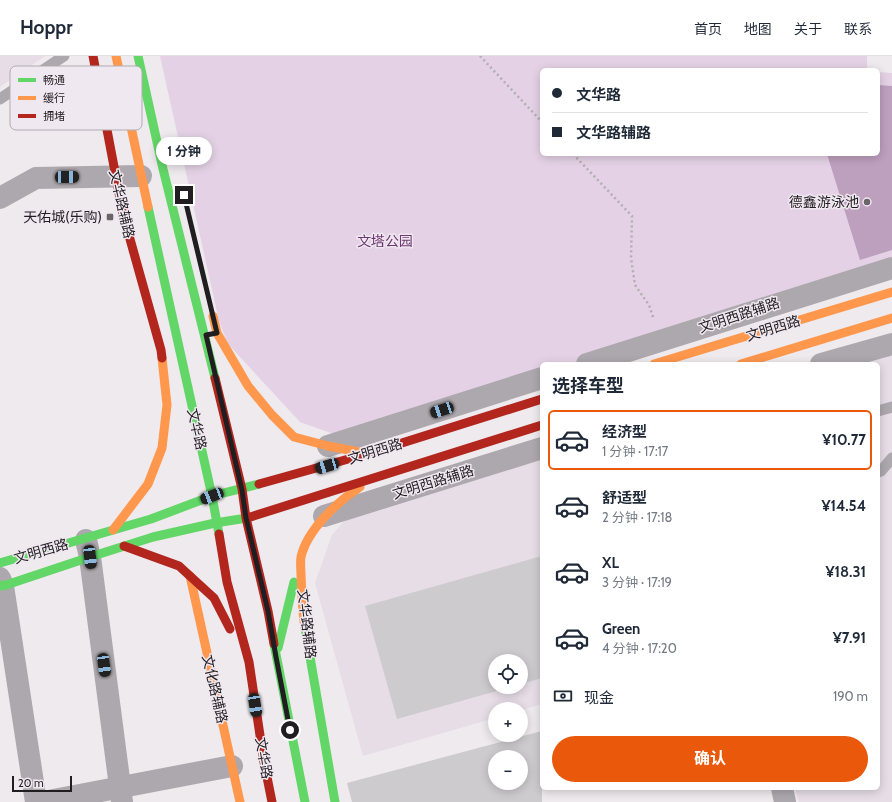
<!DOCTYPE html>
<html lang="zh">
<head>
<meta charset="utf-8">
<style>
	:root { --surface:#fff; --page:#f6f6f7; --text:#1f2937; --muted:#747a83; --line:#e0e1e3; --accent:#ea580c }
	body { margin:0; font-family:Cabin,"Noto Sans SC",sans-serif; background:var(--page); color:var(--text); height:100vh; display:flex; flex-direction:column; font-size:15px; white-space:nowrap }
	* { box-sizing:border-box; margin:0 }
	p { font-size:13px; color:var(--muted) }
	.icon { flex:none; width:22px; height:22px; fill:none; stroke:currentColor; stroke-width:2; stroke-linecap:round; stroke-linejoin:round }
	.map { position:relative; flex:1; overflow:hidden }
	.sheet { position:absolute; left:540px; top:306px; width:340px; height:428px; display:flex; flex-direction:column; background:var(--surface); border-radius:6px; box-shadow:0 2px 10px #0003 }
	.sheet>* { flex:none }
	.guide { position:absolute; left:540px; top:12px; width:340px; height:88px; border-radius:6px; box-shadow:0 2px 10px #0003; display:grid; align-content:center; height:88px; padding:0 12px; background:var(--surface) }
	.controls { position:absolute; left:488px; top:598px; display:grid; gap:8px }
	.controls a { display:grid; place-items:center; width:40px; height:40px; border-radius:50%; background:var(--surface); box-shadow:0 2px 10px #0003; font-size:20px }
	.scale { position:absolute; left:12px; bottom:10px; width:60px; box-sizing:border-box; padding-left:4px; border:2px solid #211e21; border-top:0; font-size:11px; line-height:14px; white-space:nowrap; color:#211e21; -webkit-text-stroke:3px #f0e8f0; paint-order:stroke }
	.end { position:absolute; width:18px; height:18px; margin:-9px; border:5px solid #211e21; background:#fff; box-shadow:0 0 0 2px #fff }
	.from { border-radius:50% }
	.bubble { position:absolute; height:28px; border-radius:14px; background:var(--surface); box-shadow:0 2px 10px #0003; font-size:13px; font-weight:700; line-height:28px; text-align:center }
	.car { position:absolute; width:12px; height:24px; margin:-12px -6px; border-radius:5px; box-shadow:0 0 3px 1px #0007; background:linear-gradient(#222 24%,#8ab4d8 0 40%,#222 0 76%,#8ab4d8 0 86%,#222 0) }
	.guide b { display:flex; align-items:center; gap:14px; height:38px; font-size:15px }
	.guide b+b { border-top:1px solid var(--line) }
	.guide i { width:10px; height:10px; background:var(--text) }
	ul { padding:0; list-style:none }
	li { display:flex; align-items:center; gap:12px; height:60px; margin:0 8px 6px; padding:0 4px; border:2px solid transparent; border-radius:6px }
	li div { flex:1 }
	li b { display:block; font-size:15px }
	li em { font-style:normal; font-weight:700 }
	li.selected { border-color:var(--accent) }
	li>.icon { width:36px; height:36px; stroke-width:1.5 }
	h2 { padding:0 12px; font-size:18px; line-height:48px }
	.pay { display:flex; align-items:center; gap:10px; height:44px; padding:0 12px; font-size:15px }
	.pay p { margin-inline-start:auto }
	.primary-button { display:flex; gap:8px; margin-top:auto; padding:8px 12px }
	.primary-button a { flex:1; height:46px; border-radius:24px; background:var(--accent); color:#fff; font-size:16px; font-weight:700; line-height:46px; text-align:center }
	header { display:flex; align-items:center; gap:24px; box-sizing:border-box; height:56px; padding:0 20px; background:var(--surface); border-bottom:1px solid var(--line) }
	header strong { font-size:19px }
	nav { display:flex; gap:22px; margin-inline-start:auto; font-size:14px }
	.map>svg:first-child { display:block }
	.built { fill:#e6dde7; fill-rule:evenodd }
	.green { fill:#e4d1e5 }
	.water { fill:#bd9fbe }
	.building { fill:#cecbce; fill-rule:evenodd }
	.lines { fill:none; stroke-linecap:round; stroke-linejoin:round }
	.path { stroke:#b2aeb2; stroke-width:2.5; stroke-dasharray:2 3; stroke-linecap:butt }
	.lane { stroke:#ada8ad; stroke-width:11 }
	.street { stroke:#ada8ad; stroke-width:22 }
	.fast { stroke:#63d668; stroke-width:9 }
	.slow { stroke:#ff974d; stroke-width:9 }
	.jam { stroke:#b3261e; stroke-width:9 }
	.route { stroke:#211e21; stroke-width:5 }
	.poi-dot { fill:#696569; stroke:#f0e8f0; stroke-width:1.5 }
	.labels { text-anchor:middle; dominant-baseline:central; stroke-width:3; stroke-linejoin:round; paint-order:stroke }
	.poi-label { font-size:14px; fill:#211e21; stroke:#f0e8f0; text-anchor:end }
	.street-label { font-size:14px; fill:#211e21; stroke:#f0e8f0 }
	.park-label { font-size:14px; fill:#6d3871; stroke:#f0e8f0 }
	.key { fill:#f0e8f0; stroke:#b2abb2; stroke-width:1 }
	.key-label { font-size:11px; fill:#211e21 }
</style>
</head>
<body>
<header>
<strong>Hoppr</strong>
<nav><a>首页</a><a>地图</a><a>关于</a><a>联系</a></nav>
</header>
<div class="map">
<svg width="892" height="746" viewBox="0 0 892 746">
	<rect width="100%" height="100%" fill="#eeeaee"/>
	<g class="built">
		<polygon points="0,0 45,0 0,31"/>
		<polygon points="892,292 892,746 799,746 795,732 878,732 878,308 838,308"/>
		<path d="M542,386V648L521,654V653H495V662L363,700L315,527L332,479L370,435ZM495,605H521V631H495Z"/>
	</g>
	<polygon class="green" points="160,0 867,0 867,14 542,14 542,98 878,98 878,16 892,17 892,218 599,308 542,308 542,325 342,381 300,366 228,288 219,265"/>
	<polygon class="water" points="878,29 892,30 892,194 860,204 827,98 878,98"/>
	<g class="building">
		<polygon points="542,500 542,622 521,628 521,605 495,605 495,631 511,631 397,663 365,550"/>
		<path d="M542,675V746H352L347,727ZM495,701H521V727H495Z"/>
	</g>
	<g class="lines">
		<g class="path">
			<polyline points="480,0 542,66"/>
			<polyline points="573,98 632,160 631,202 635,229 649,249 654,264"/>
		</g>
		<g class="lane">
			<polyline points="0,43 64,0"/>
			<polyline points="878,355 892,351"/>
			<polyline points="878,416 881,415 892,402"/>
		</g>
		<g class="street">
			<polyline points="0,142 36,122 141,120"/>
			<polyline points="587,308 892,212"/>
			<polyline points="821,308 892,288"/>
			<polyline points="328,390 542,322"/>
			<polyline points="324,460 542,392"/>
			<polyline points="86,484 90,501 122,746"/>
			<polyline points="0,522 3,530 36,746"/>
			<polyline points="782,732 785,746"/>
			<polyline points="43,746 232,710"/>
		</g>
		<g class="fast">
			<polyline points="138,0 163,113 215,322"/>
			<polyline points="148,151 212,440 219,478"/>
			<polyline points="0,507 151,463 212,440 259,428"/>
			<polyline points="0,529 3,530 93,500 153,481 215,467 247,462"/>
			<polyline points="305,572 335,746"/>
			<polyline points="274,588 305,746"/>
			<polyline points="278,592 294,526"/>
		</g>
		<g class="slow">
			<polyline points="116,0 148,151"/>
			<polyline points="213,260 217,277 248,330 272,359 294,381 328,390 364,397"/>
			<polyline points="654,308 892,236"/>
			<polyline points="741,308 892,262"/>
			<polyline points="113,474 148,428 162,392 167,349 162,302"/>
			<polyline points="190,520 240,746"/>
			<path d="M305,572C302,554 302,537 301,519C301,514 300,506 301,501C307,474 338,445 360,431"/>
		</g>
		<g class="jam">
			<polyline points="93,0 123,158 161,294 162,302"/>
			<polyline points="215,322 242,433 246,462 268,555 274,588"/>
			<polyline points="259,428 370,397 542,343"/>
			<polyline points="247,462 542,369"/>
			<polyline points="219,478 227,526 249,606 264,706 272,746"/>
			<polyline points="124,490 179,510 214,542 230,573"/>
		</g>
	</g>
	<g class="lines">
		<polyline class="route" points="184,139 217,277 206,279 242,434 246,462 268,555 276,601 290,674"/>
	</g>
	<g class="poi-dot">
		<circle cx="867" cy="146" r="4"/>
		<rect x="106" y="157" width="8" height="8" rx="2"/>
	</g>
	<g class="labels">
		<g class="poi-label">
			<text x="859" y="146">德鑫游泳池</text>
			<text x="102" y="161">天佑城(乐购)</text>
		</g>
		<g class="street-label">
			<text transform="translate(122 148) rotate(77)">文华路辅路</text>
			<text transform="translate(739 259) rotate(-18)">文明西路辅路</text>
			<text transform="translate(773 272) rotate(-17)">文明西路</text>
			<text transform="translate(197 373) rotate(77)">文华路</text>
			<text transform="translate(375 395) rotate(-17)">文明西路</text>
			<text transform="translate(433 426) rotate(-17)">文明西路辅路</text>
			<text transform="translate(41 495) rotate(-16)">文明西路</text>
			<text transform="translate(307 568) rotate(83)">文华路辅路</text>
			<text transform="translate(215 633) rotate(77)">文化路辅路</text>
			<text transform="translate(264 702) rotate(80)">文华路</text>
		</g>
		<g class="park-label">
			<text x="385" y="185">文塔公园</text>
		</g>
	</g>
	<rect x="10" y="10" width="132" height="64" rx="6" class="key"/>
	<rect x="18" y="22" width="18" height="4" fill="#63d668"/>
	<rect x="18" y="40" width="18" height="4" fill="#ff974d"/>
	<rect x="18" y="58" width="18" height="4" fill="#b3261e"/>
	<g class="key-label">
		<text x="43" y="28">畅通</text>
		<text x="43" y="46">缓行</text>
		<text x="43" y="64">拥堵</text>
	</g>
</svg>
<div class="controls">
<a><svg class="icon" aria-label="locate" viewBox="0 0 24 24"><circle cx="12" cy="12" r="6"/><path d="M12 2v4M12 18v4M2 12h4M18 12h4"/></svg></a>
<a>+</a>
<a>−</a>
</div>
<div class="scale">20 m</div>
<i class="end from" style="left:290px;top:674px"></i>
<i class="end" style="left:184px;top:139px"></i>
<div class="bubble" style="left:156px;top:81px;width:56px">1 分钟</div>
<i class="car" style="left:67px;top:121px;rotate:89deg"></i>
<i class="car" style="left:442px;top:354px;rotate:252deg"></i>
<i class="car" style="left:327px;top:410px;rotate:254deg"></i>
<i class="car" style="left:212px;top:440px;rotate:249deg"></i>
<i class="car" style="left:90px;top:501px;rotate:173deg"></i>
<i class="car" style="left:104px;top:609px;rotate:172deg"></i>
<i class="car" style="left:255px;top:649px;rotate:171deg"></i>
<div class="guide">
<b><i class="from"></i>文华路</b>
<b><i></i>文华路辅路</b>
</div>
<section class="sheet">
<h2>选择车型</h2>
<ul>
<li class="selected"><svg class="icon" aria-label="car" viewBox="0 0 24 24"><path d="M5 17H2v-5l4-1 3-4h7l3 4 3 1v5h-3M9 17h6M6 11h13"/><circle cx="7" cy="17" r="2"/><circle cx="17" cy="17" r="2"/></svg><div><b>经济型</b><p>1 分钟 · 17:17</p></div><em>¥10.77</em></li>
<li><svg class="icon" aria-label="car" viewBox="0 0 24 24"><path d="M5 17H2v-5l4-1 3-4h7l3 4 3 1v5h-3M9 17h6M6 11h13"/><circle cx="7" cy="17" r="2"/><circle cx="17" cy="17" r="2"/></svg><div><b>舒适型</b><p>2 分钟 · 17:18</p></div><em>¥14.54</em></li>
<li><svg class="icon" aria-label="car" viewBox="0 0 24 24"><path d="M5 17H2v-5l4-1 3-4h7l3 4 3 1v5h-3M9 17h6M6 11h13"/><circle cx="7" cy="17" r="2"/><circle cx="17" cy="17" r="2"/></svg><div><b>XL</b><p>3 分钟 · 17:19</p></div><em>¥18.31</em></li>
<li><svg class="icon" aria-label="car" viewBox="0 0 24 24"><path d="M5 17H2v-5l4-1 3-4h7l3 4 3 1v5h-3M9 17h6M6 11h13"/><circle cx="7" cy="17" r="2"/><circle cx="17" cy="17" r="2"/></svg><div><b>Green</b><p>4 分钟 · 17:20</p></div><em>¥7.91</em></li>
</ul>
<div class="pay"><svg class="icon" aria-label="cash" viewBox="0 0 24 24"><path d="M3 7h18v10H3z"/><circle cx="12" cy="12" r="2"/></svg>现金<p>190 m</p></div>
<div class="primary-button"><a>确认</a></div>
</section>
</div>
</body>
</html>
